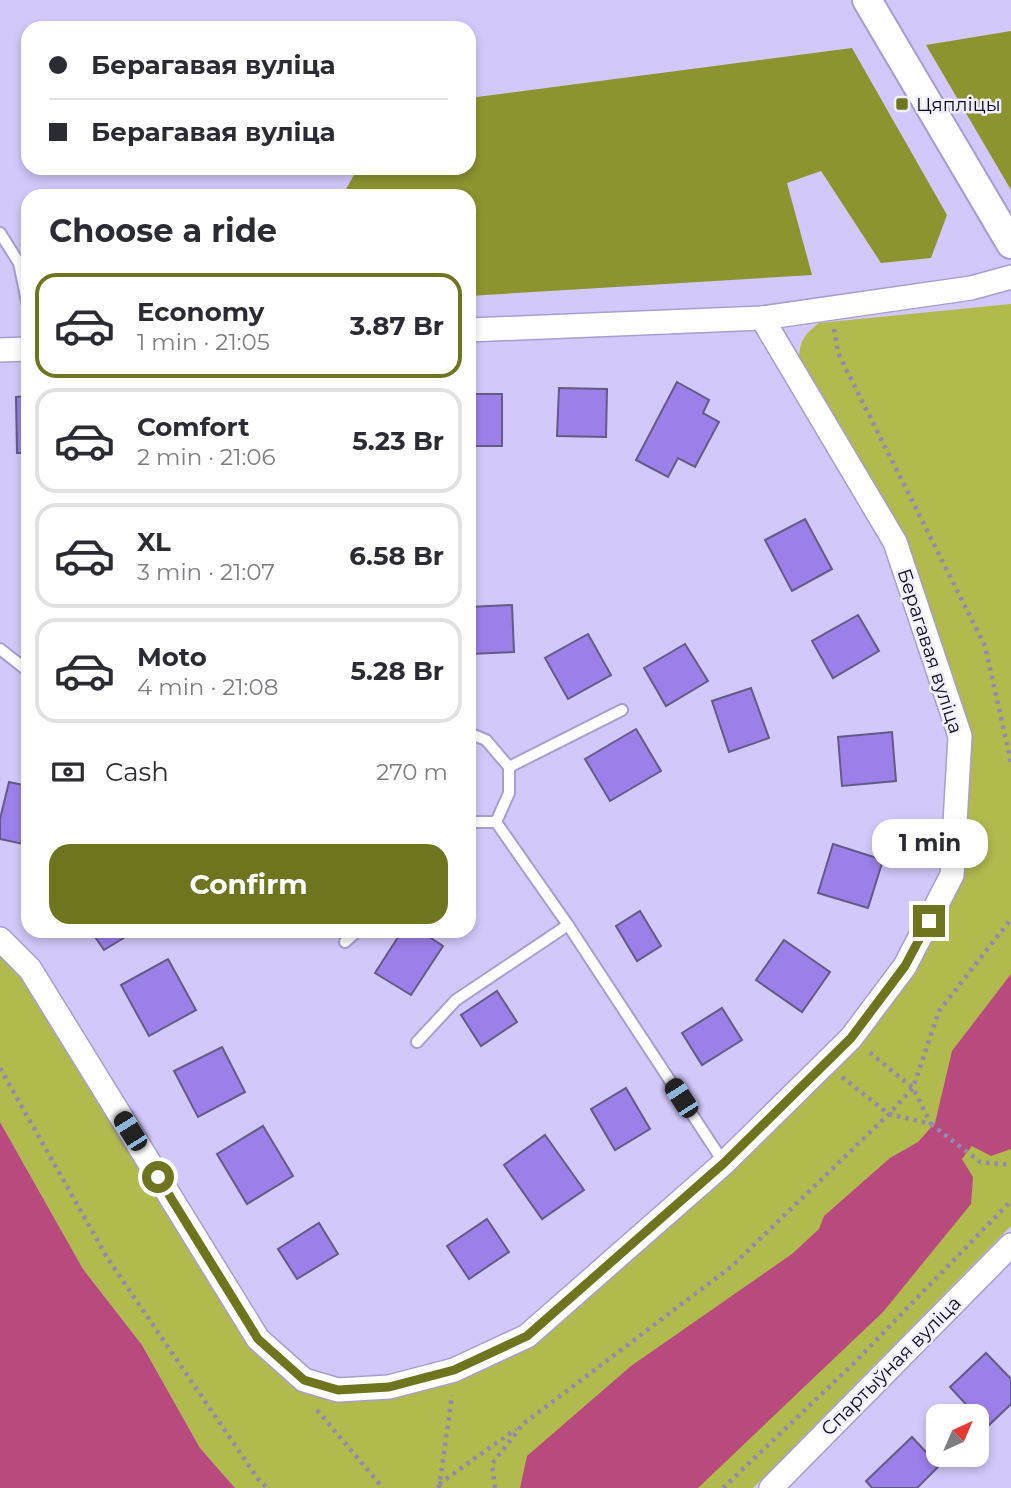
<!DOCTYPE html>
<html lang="en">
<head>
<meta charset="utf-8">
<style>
	:root { --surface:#fff; --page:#f2f2f3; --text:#2b2b33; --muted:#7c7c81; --line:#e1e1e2; --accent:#6e751e }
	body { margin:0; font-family:Montserrat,sans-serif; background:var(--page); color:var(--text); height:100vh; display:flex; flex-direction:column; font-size:26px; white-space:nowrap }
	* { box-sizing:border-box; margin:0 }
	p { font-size:23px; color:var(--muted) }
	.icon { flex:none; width:38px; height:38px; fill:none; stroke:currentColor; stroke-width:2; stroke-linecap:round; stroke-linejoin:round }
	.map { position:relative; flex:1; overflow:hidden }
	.sheet { position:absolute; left:21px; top:189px; width:455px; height:749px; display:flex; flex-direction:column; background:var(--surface); border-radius:21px; box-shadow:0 4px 10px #0003 }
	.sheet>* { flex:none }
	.guide { position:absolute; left:21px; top:21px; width:455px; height:154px; border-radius:21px; box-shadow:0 4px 10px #0003; display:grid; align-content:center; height:154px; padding:0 28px; background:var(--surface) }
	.needle { width:46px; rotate:44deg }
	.fabs { position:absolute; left:926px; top:1404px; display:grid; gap:14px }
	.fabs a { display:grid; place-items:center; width:63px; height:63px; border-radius:14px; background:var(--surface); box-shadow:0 4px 10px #0003; font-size:35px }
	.end { position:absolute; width:32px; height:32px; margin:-16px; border:9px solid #6e751e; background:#fff; box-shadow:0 0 0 4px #fff }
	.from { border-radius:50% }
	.bubble { position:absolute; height:49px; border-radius:21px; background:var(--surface); box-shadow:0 4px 10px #0003; font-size:23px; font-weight:700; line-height:49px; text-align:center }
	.car { position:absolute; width:21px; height:42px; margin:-21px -10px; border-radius:9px; box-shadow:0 0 5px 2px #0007; background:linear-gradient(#222 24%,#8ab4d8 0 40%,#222 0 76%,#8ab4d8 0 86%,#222 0) }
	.guide b { display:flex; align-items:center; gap:24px; height:66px; font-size:26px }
	.guide b+b { border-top:2px solid var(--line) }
	.guide i { width:18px; height:18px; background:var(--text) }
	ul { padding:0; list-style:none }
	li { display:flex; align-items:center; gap:21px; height:105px; margin:0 14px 10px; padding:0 14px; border:4px solid var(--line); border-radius:21px }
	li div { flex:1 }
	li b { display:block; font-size:26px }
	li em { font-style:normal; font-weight:700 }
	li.current { border-color:var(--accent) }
	li>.icon { width:63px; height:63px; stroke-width:1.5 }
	h2 { padding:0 28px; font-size:32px; line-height:84px }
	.pay { display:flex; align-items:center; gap:18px; height:77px; padding:0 28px; font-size:26px }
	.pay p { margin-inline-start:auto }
	.primary-button { display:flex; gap:14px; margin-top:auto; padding:14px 28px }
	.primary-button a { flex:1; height:80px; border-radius:21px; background:var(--accent); color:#fff; font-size:28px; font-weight:700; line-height:80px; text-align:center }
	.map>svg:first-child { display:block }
	.green { fill:#b0ba4d }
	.forest { fill:#8c9430 }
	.water { fill:#b94a7e }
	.building { fill:#9c80ea; stroke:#645a86; stroke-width:2 }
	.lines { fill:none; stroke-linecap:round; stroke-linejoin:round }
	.service-casing { stroke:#a89ece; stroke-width:14 }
	.minor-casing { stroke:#a89ece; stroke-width:26 }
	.tertiary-casing { stroke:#a89ece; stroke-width:32 }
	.path { stroke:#928ab1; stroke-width:4.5; stroke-dasharray:3.5 5; stroke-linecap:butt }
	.service { stroke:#fff; stroke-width:10 }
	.minor { stroke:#fff; stroke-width:23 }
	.tertiary { stroke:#fff; stroke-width:28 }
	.route { stroke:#6e751e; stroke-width:9 }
	.poi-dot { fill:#6e751e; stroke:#f1effe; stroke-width:2.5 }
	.labels { text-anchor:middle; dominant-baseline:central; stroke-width:5; stroke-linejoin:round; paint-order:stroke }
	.poi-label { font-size:19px; fill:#0e0a1a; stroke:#f1effe; text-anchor:start }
	.street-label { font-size:19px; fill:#0e0a1a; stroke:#f1effe }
</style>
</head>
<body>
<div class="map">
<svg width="1011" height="1488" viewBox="0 0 1011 1488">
	<rect width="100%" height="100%" fill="#d2c8fa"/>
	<path class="green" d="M1011,304V1226L753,1488H235L200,1448L142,1345L83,1269L0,1122V956L20,977L251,1349L302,1392L338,1402L393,1398L454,1383L534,1345L712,1190L859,1045L961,879L970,736L906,536L799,359C800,340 804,335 819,323Z"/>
	<g class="forest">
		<polygon points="1011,31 1011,190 926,45"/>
		<polygon points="852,48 947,215 931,258 881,263 821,171 787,183 812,275 469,296 469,196 342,196 358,168 469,168 469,98"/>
	</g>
	<g class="water">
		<polygon points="1011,974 1011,1149 991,1156 972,1146 962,1159 973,1177 971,1204 883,1312 698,1488 520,1488 527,1456 631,1366 792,1254 819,1229 824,1216 890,1158 918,1142 935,1123 952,1051"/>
		<polygon points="0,1122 83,1269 142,1345 200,1448 235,1488 0,1488"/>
	</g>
	<g class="building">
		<polygon points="677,382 709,400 703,413 719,422 695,467 678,458 668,477 636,460"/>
		<polygon points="559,388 607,389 606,437 557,436"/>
		<rect x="469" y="394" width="33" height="52"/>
		<polygon points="28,396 28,453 17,453 16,397"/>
		<polygon points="805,519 832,569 792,591 765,540"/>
		<polygon points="512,605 514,652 469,654 469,607"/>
		<polygon points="858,615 879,651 833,678 812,641"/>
		<polygon points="588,634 611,675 568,699 545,658"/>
		<polygon points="685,644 708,681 666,706 644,668"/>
		<polygon points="751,688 769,738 729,752 712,701"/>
		<polygon points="636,729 661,771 610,801 585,759"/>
		<polygon points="892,732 896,781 842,786 838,737"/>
		<polygon points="9,782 28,786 28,845 0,839 0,819"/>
		<polygon points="833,844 883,860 868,908 818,893"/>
		<polygon points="640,911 661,946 637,961 616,926"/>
		<polygon points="91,931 135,931 104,950"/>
		<polygon points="402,931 420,931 443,946 411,995 375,973"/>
		<polygon points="784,940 830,972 802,1012 756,980"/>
		<polygon points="168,959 196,1010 149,1036 121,985"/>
		<polygon points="497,991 517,1022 481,1046 461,1015"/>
		<polygon points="722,1008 742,1040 702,1065 682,1033"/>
		<polygon points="222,1047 245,1092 198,1117 174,1071"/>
		<polygon points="626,1088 650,1129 615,1150 591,1109"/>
		<polygon points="263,1126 293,1176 247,1204 217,1154"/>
		<polygon points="545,1135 584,1190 542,1219 504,1165"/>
		<polygon points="487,1219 509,1252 469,1279 447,1246"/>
		<polygon points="319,1223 338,1254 297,1279 278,1249"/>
		<polygon points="986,1353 1011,1379 1011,1404 987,1427 950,1387"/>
		<polygon points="912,1437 939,1466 917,1488 872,1488 866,1481"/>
	</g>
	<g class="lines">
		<g class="service-casing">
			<g id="service">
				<polyline points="0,233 19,263 28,306"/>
				<polyline points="0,649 28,671"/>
				<polyline points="469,733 486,740 509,767 509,793 496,822 474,822 469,820"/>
				<polyline points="509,767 622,710"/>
				<polyline points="496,822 568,925 724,1163"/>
				<polyline points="345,942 357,931"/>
				<polyline points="417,1042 456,1000 568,925"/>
			</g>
		</g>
		<g class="minor-casing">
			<g id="minor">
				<polyline points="469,330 762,318 971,288 1011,277"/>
				<polyline points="0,350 28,349"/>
				<polyline points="0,939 30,969 258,1339 304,1380 338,1390 389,1387 454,1370 527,1336 724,1163 851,1038 905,966 952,875 960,736 895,542 762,318"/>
				<polyline points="771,1488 1011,1245"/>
			</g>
		</g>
		<g class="tertiary-casing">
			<polyline id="tertiary" points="867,0 1011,244"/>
		</g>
		<g class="path">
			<polyline points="834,329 838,353 985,646 1011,762"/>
			<polyline points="0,1068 108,1259 258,1479 267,1488"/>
			<polyline points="842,1077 889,1114 931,1124 913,1088 868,1051"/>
			<polyline points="931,1124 980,1162 1011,1165"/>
			<polyline points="317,1410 383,1488"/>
			<polyline points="439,1484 516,1429"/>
			<polyline points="439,1488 452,1395"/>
			<polyline points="495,1488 492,1464 523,1424 732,1266 889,1114 913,1088 939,1011 1011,919"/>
			<polyline points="723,1488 853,1364 1011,1201"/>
		</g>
		<use href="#service" class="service"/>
		<use href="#minor" class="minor"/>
		<use href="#tertiary" class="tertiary"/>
	</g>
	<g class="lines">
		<polyline class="route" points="158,1177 258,1339 304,1380 338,1390 389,1387 454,1370 527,1336 724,1163 851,1038 905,966 929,921"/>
	</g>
	<rect class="poi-dot" x="895" y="97" width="14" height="14" rx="3.5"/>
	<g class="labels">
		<g class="poi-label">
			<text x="916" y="104">Цяпліцы</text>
		</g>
		<g class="street-label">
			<text transform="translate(930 651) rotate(72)">Берагавая вуліца</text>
			<text transform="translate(891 1366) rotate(-45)">Спартыўная вуліца</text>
		</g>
	</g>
</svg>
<div class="fabs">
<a><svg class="needle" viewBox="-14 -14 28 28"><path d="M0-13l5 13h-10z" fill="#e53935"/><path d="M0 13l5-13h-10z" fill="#7c7c81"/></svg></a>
</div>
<i class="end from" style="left:158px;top:1177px"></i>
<i class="end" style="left:929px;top:921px"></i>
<div class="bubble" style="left:872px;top:819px;width:116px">1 min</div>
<i class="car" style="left:681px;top:1098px;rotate:327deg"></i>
<i class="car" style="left:130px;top:1131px;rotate:328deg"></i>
<div class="guide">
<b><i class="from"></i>Берагавая вуліца</b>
<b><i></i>Берагавая вуліца</b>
</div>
<section class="sheet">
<h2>Choose a ride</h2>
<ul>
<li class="current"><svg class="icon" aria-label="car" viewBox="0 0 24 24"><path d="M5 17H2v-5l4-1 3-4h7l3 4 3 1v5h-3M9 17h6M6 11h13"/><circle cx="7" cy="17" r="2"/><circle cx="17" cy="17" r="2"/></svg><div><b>Economy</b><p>1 min · 21:05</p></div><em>3.87 Br</em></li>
<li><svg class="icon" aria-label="car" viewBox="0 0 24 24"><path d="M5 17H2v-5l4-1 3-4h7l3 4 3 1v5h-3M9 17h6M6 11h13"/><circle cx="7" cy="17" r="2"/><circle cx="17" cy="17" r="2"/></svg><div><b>Comfort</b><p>2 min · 21:06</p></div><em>5.23 Br</em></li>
<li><svg class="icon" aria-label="car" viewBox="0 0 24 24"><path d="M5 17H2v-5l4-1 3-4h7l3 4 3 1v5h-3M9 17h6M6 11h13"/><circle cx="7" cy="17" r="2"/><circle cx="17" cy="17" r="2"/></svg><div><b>XL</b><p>3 min · 21:07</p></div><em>6.58 Br</em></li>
<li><svg class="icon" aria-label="car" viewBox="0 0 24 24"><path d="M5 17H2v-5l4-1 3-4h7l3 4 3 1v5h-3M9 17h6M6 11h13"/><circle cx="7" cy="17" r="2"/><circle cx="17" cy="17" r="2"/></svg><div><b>Moto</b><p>4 min · 21:08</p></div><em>5.28 Br</em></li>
</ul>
<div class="pay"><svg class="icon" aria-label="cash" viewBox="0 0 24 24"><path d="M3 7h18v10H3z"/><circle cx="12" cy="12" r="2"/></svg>Cash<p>270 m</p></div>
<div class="primary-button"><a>Confirm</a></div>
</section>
</div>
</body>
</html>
